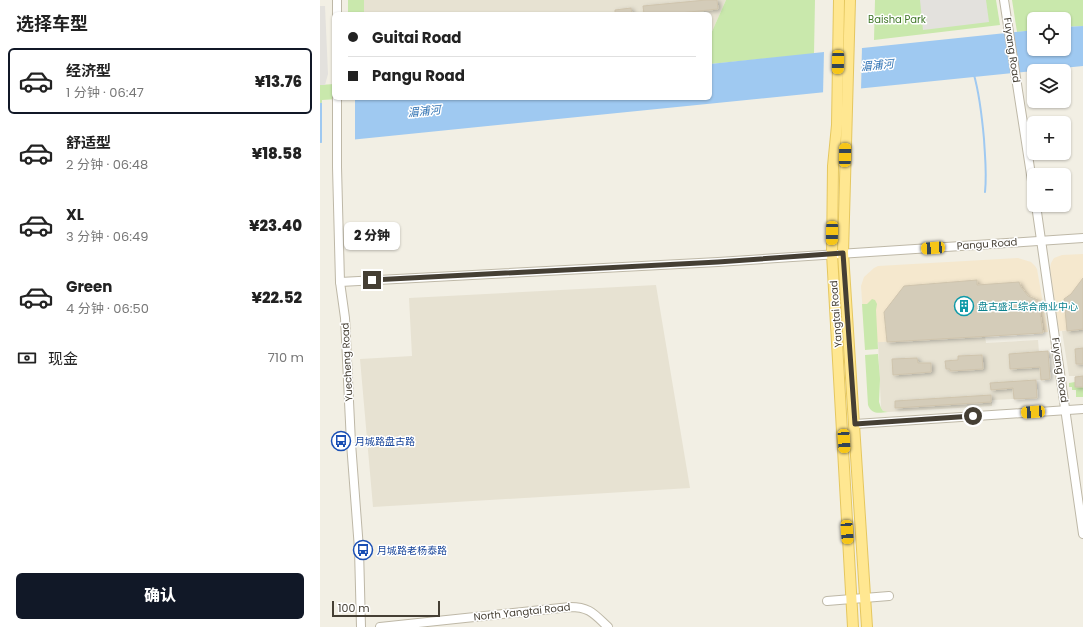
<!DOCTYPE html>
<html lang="zh">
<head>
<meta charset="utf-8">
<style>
	:root { --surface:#fff; --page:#f2f2f2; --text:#222; --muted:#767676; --line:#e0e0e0; --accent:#111827 }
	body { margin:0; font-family:Poppins,"Noto Sans SC",sans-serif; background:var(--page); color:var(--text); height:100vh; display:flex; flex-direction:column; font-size:15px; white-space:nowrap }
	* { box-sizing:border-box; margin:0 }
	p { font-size:13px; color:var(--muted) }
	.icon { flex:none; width:22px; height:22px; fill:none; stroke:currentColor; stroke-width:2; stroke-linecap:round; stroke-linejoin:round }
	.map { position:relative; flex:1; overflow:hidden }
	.drawer { display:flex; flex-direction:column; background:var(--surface); width:320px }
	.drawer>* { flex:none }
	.hud { position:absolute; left:12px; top:12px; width:380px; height:88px; border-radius:6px; box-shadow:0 1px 3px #0004; display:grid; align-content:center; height:88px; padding:0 16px; background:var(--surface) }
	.controls { position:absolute; left:707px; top:12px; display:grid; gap:8px }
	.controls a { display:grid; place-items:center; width:44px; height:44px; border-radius:6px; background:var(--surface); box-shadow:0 1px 3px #0004; font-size:20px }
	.scale { position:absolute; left:12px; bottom:10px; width:108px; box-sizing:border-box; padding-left:4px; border:2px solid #453f34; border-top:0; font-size:11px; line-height:14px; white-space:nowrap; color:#453f34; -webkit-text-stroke:3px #fff; paint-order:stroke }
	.end { position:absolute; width:18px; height:18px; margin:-9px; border:5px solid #453f34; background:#fff; box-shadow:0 0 0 2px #fff }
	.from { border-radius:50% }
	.bubble { position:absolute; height:28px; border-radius:6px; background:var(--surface); box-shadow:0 1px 3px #0004; font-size:13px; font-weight:800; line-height:28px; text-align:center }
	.car { position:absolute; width:12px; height:24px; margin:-12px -6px; border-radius:5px; box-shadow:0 0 3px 1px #0007; background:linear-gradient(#f5c518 24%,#345 0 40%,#f5c518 0 76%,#345 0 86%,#f5c518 0) }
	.hud b { display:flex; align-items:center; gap:14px; height:38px; font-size:15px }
	.hud b+b { border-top:1px solid var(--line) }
	.hud i { width:10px; height:10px; background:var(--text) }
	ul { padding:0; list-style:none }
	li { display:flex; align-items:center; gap:12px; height:66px; margin:0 8px 6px; padding:0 8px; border:2px solid transparent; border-radius:6px }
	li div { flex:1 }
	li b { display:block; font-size:15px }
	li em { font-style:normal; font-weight:800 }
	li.active { border-color:var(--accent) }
	li>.icon { width:36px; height:36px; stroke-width:1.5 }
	h2 { padding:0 16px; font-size:18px; line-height:48px }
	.pay { display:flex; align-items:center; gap:10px; height:44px; padding:0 16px; font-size:15px }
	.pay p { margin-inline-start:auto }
	.primary-button { display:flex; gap:8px; margin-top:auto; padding:8px 16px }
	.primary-button a { flex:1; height:46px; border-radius:6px; background:var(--accent); color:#fff; font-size:16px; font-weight:800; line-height:46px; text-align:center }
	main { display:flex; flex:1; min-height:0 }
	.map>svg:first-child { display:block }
	.residential { fill:#e7e2d2 }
	.commercial { fill:#f5e8ce }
	.green { fill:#c9e8ac }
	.parking { fill:#e3e1dd }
	.water { fill:#9fc9f1 }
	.pier { fill:#f2efe4 }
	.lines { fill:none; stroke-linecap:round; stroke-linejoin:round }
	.stream { stroke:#9fc9f1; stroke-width:2 }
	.building { fill:#d4ccb9; stroke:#cfc4ad; filter:url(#shadow) }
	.minor-casing { stroke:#beb8a7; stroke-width:10 }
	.major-casing { stroke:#e5c75f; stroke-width:12 }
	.minor { stroke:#fff; stroke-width:8 }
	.major { stroke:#ffe791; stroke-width:10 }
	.route { stroke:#453f34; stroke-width:5 }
	.labels { text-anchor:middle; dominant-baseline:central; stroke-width:3; stroke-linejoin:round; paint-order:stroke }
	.park-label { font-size:10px; fill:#3f7727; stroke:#fff }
	.street-label { font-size:10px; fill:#453f34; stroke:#fff }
	.culture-label { font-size:10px; fill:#0d838f; stroke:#fff; text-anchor:start }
	.transit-label { font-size:10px; fill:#164399; stroke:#fff; text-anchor:start }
	.water-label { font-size:11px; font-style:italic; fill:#2c70b2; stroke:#fff }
</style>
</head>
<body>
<main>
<section class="drawer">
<h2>选择车型</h2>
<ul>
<li class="active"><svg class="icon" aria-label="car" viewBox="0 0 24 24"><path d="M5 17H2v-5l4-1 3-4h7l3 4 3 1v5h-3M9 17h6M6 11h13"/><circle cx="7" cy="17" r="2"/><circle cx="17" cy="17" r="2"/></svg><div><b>经济型</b><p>1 分钟 · 06:47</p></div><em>¥13.76</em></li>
<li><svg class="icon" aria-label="car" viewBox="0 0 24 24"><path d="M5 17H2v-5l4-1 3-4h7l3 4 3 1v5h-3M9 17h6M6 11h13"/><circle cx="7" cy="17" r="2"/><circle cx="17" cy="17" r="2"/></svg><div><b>舒适型</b><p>2 分钟 · 06:48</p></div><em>¥18.58</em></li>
<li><svg class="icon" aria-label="car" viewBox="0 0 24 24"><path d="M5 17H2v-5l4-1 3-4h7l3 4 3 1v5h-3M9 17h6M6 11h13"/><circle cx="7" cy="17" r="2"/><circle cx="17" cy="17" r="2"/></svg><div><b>XL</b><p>3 分钟 · 06:49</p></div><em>¥23.40</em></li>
<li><svg class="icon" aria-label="car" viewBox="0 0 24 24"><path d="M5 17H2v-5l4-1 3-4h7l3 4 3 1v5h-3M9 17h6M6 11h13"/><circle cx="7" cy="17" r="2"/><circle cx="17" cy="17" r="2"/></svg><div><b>Green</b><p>4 分钟 · 06:50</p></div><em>¥22.52</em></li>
</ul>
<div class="pay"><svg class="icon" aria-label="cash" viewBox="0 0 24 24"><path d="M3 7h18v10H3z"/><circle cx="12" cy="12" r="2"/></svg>现金<p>710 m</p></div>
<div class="primary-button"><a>确认</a></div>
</section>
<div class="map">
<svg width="763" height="627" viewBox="0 0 763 627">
	<defs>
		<filter id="shadow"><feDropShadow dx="2.5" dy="1.5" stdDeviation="2" flood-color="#0004"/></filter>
	</defs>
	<rect width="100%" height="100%" fill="#f2efe4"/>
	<g class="residential">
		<polygon points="44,0 406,0 390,36 390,14 44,14"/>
		<polygon points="336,285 370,488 53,507 40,359 92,356 89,298"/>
		<polygon points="763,329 763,387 755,387 755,376 749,376 742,331"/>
		<polygon points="665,336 666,343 718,340 719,352 728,351 730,379 716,380 717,398 672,400 672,406 568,412 563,411 561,408 558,342"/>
	</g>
	<g class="commercial">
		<polygon points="763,254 763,329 739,331 730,268 731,263 734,258 742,255"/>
		<polygon points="698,258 711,262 715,266 717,269 728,332 545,343 541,286 544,277 554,268 558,266"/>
	</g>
	<g class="green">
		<rect x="28" y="0" width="16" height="14"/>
		<polygon points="406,0 495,0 494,54 390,64 390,36"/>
		<polygon points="555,0 676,0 680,25 554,40"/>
		<polygon points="692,0 763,0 763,26 744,27 744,19 714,19 714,30 697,32"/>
		<polygon points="14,84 14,98 50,98 0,103 0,85"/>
		<polygon points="552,299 555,300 557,304 556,310 558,349 545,350 542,304 547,304"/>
		<path d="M558,354L560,379L559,402L561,408L563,411L568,412C559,413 552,415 548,405L545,355Z"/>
		<polygon points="755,382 756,387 763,387 763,397 756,397 756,390 752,390 752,387 749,387 749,383"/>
	</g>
	<g class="parking">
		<polygon points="600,0 666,0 669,22 603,30"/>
		<polygon points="0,6 5,6 8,74 5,85 0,85"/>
	</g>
	<polygon class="water" points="763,26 763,66 0,143 0,103 50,98 390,98 390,64 714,30 714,49 744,49 744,27"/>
	<g class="pier">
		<polygon points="542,46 541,91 523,92 525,48"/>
		<polygon points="522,49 521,93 503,95 504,51"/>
		<polygon points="35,98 35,141 2,144 2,100"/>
	</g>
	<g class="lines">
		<path class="stream" d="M654,75C660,96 662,117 664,139C665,158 667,173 665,192"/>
	</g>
	<g class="building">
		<polygon points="386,0 397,0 398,9 351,14 324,14 323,6"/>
		<polygon points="311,8 312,14 295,14 295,10"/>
		<polygon points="763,278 763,329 747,331 744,299 751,294"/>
		<polygon points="657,280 657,285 699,282 701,287 708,296 718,300 723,333 567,342 564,312 584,286"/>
		<polygon points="763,348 763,364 756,364 755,349"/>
		<polygon points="728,351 730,379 721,380 720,367 690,369 689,354"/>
		<polygon points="662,355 663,369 630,371 630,369 626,369 625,361 638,360 638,356"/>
		<polygon points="597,358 598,363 611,363 611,372 573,375 572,359"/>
		<polygon points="763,376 763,387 755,387 755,377"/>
		<polygon points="716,380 717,398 694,399 693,388 671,390 670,383"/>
		<polygon points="671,395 671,402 575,408 575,401"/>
	</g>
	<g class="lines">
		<g class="minor-casing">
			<g id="minor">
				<polyline points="684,0 714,194"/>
				<polyline points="17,14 17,0"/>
				<polyline points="17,98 17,167 20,282 25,318 31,443 39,549 41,627"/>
				<polyline points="716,205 763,534"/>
				<polyline points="20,282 398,262 763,238"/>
				<polyline points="535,424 763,409"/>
				<polyline points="507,601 569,596"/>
				<path d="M60,627L250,607C270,607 274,614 288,627"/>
			</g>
		</g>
		<g class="major-casing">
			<g id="major">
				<polyline points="519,0 517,125 513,166 512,254 533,627"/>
				<polyline points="530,0 523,253 547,627"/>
			</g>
		</g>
		<use href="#minor" class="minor"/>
		<use href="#major" class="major"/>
	</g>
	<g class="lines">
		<polyline class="route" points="52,280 398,262 523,253 535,424 653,416"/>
	</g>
	<defs>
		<g id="building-ring" transform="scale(1)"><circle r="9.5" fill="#fff" stroke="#0f9aa8" stroke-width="1.5"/><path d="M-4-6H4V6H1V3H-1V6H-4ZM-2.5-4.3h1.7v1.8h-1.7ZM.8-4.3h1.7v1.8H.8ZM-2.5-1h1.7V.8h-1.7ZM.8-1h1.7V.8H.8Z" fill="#0f9aa8"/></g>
		<g id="bus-ring" transform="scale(1)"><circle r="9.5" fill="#fff" stroke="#1a4fb4" stroke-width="1.5"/><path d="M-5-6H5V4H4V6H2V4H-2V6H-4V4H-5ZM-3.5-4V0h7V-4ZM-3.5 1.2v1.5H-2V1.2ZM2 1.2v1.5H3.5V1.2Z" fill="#1a4fb4"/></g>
	</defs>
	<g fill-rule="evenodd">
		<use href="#building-ring" x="644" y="306"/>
		<use href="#bus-ring" x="21" y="441"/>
		<use href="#bus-ring" x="43" y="550"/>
	</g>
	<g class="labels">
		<g class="park-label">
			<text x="577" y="19">Baisha Park</text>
		</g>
		<g class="street-label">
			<text transform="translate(692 50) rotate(82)">Fuyang Road</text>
			<text transform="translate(667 244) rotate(-4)">Pangu Road</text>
			<text transform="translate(516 314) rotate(-94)">Yangtai Road</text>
			<text transform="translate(27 362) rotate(-93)">Yuecheng Road</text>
			<text transform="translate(740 370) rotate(82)">Fuyang Road</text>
			<text transform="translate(202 612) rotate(-6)">North Yangtai Road</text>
		</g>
		<g class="culture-label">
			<text x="658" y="306">盘古盛汇综合商业中心</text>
		</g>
		<g class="transit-label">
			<text x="35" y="441">月城路盘古路</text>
			<text x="57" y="550">月城路老杨泰路</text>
		</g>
		<g class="water-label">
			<text transform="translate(557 65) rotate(-6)">湄浦河</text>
			<text transform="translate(104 111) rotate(-6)">湄浦河</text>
		</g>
	</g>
</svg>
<div class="controls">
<a><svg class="icon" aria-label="locate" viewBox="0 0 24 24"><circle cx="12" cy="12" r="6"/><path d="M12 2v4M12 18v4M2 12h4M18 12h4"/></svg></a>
<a><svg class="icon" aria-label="layers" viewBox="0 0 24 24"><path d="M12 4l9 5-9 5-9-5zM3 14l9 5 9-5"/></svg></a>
<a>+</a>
<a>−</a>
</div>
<div class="scale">100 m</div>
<i class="end from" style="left:653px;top:416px"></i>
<i class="end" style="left:52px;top:280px"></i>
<div class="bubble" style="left:24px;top:222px;width:56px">2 分钟</div>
<i class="car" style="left:518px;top:62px;rotate:181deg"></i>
<i class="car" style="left:525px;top:155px;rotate:1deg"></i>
<i class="car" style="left:512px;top:233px;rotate:181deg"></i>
<i class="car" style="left:613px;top:248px;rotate:266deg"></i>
<i class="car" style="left:713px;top:412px;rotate:266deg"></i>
<i class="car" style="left:524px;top:441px;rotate:177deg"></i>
<i class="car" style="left:527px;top:532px;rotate:176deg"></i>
<div class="hud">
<b><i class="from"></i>Guitai Road</b>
<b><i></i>Pangu Road</b>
</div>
</div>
</main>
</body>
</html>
